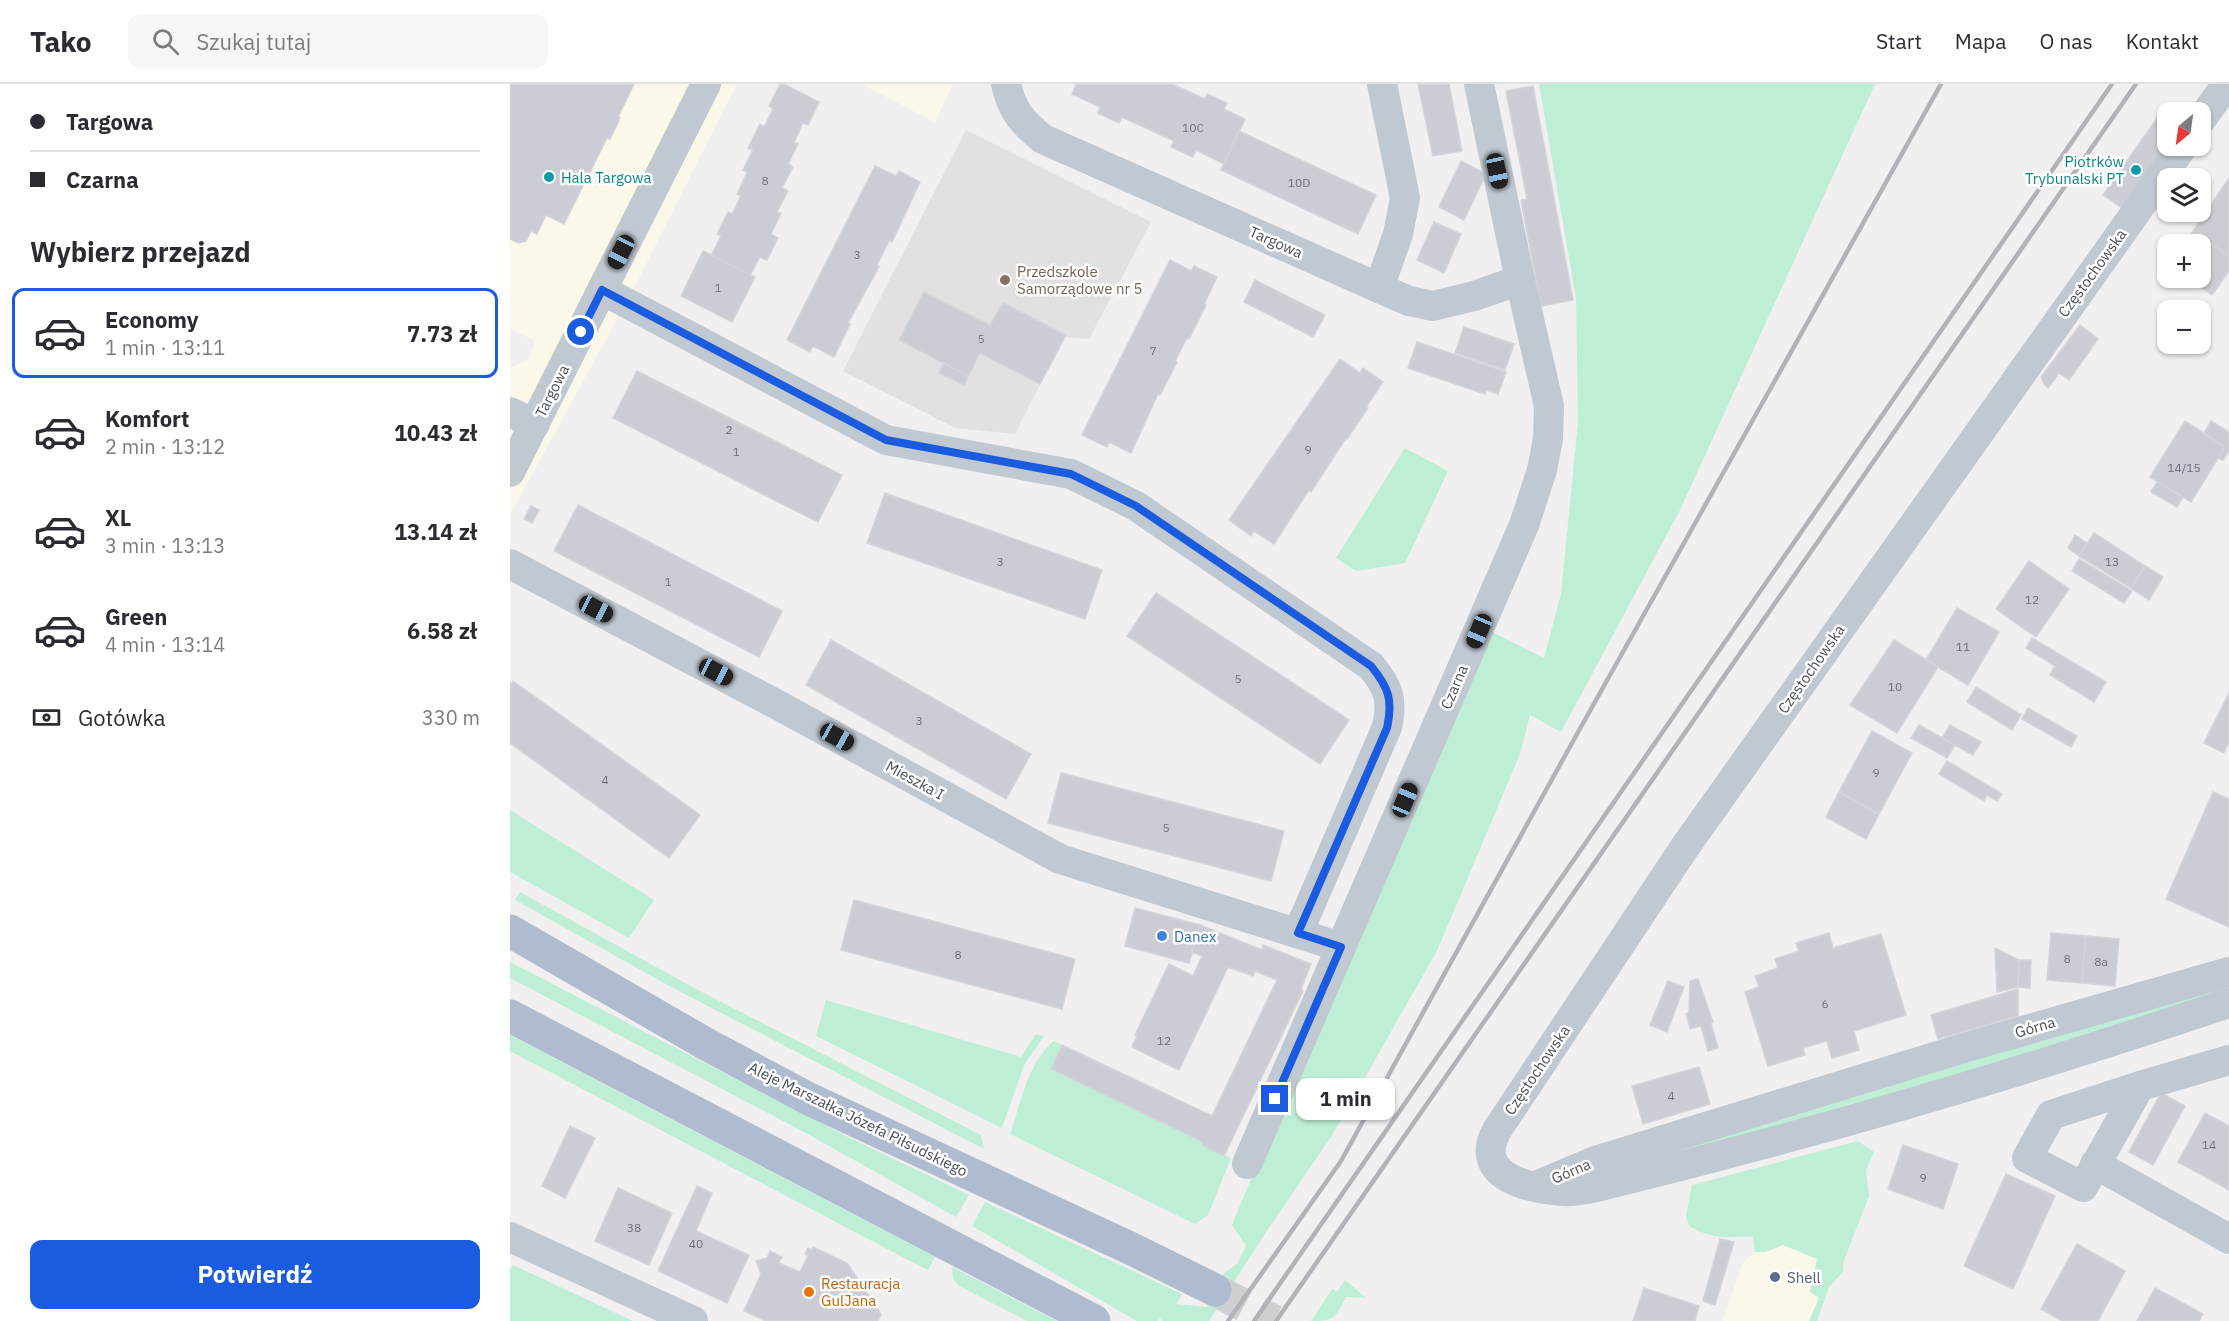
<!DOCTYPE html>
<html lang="pl">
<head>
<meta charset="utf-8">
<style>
	:root { --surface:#fff; --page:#f7f7f7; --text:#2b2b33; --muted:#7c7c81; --line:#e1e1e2; --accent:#1b5be0 }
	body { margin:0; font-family:"IBM Plex Sans",sans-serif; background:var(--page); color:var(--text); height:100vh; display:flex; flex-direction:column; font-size:22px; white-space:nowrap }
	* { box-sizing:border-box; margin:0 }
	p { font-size:20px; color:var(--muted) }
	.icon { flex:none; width:33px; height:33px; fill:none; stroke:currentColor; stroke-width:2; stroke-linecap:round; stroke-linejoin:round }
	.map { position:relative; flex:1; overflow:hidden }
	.panel { display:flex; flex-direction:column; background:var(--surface); width:510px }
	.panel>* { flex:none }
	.guide { display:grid; align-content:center; height:132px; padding:0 30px; background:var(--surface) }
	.needle { width:39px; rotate:209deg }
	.buttons { position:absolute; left:1647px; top:18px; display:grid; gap:12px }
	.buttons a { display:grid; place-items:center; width:54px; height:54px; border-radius:12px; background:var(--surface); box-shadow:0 2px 4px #0004; font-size:30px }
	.end { position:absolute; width:27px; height:27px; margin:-14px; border:8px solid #1b5be0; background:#fff; box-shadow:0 0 0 3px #fff }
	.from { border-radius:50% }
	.bubble { position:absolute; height:42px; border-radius:12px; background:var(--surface); box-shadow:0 2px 4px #0004; font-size:20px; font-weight:700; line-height:42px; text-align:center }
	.car { position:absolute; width:18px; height:36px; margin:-18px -9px; border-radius:8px; box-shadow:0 0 4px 2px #0007; background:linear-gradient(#222 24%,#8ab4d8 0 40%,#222 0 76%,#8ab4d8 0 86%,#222 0) }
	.guide b { display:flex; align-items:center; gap:21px; height:57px; font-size:22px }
	.guide b+b { border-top:2px solid var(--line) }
	.guide i { width:15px; height:15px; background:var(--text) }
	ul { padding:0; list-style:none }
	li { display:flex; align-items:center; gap:18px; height:90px; margin:0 12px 9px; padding:0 18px; border:3px solid transparent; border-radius:12px }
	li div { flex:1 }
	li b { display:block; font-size:22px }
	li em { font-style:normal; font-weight:700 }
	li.active { border-color:var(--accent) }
	li>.icon { width:54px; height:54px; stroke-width:1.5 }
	h2 { padding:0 30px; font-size:27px; line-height:72px }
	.pay { display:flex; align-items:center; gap:15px; height:66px; padding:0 30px; font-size:22px }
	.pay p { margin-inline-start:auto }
	.button { display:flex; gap:12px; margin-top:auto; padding:12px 30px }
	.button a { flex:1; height:69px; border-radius:12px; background:var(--accent); color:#fff; font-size:24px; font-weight:700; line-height:69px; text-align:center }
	header { display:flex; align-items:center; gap:36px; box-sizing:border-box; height:84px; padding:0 30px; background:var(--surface); border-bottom:2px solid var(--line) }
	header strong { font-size:28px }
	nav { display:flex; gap:33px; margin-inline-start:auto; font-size:21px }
	.search { width:420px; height:54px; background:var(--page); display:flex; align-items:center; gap:15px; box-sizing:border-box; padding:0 21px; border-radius:12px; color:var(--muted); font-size:22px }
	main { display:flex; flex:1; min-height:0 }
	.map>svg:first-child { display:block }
	.commercial { fill:#fcf8e9 }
	.education { fill:#e2e0e1 }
	.green { fill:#beefd6 }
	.building { fill:#cccdd4; stroke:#d3d4da; stroke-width:1.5 }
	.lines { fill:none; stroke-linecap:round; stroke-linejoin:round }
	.major-tunnel { stroke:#cfcfd2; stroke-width:33; stroke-dasharray:33 16; stroke-linecap:butt }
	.minor { stroke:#c0c8d1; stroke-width:30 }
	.major { stroke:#afbbce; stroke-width:33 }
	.rail { stroke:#b1b3b9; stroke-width:4.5 }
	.route { stroke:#1b5be0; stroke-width:8 }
	.culture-dot { fill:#0f9aa8; stroke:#fff; stroke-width:2 }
	.education-dot { fill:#8d6e63; stroke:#fff; stroke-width:2 }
	.shop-dot { fill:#3f7fe0; stroke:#fff; stroke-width:2 }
	.service-dot { fill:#5c6f8a; stroke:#fff; stroke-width:2 }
	.food-dot { fill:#e8710a; stroke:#fff; stroke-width:2 }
	.labels { text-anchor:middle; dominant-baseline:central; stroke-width:5; stroke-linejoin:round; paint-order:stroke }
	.number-label { font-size:12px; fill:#686f7a }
	.culture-label { font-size:15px; fill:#0d838f; stroke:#fff; text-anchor:end }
	.street-label { font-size:15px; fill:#47505c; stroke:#fff }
	.education-label { font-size:15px; fill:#785e54; stroke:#fff; text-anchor:start }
	.shop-label { font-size:15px; fill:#366cbe; stroke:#fff; text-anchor:start }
	.service-label { font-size:15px; fill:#4e5e75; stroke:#fff; text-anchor:start }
	.food-label { font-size:15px; fill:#c56008; stroke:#fff; text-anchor:start }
</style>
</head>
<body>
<header>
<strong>Tako</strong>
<div class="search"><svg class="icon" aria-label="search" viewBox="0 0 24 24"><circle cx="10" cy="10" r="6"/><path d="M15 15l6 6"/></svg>Szukaj tutaj</div>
<nav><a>Start</a><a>Mapa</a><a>O nas</a><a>Kontakt</a></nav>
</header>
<main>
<section class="panel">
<div class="guide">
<b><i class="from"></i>Targowa</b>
<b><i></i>Czarna</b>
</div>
<h2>Wybierz przejazd</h2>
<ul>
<li class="active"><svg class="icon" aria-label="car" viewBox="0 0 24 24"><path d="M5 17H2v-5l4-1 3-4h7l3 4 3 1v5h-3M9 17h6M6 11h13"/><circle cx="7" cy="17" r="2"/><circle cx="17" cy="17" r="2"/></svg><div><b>Economy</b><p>1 min · 13:11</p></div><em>7.73 zł</em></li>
<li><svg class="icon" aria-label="car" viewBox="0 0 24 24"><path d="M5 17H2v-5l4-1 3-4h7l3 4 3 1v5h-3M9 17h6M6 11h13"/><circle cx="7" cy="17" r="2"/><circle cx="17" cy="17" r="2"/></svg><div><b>Komfort</b><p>2 min · 13:12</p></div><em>10.43 zł</em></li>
<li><svg class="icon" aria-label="car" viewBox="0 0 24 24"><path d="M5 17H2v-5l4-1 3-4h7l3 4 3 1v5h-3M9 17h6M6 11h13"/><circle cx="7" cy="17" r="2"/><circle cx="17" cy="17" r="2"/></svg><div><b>XL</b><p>3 min · 13:13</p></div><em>13.14 zł</em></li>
<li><svg class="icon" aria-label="car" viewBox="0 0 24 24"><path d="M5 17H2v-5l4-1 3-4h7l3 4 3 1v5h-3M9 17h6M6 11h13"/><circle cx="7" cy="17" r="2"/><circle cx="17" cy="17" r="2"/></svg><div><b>Green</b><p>4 min · 13:14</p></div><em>6.58 zł</em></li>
</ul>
<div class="pay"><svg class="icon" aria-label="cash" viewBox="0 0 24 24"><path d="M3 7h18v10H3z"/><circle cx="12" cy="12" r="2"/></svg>Gotówka<p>330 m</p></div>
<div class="button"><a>Potwierdź</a></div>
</section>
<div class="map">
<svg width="1719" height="1237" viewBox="0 0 1719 1237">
	<rect width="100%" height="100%" fill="#f1efef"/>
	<g class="commercial">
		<polygon points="124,0 227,0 123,206 0,431 0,284 19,275 25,257 0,245 0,155 8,159 16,157 21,147 36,131 54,139 97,54 100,55 105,45 110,34 108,33"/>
		<polygon points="351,0 443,0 425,38"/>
		<polygon points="1273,1161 1307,1175 1300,1208 1309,1214 1299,1237 1212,1237 1233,1179 1245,1168 1255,1168"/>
	</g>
	<polygon class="education" points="456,46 641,138 579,255 554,253 505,350 445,344 333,287"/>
	<g class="green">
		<polygon points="1029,0 1365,0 1170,426 1051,648 1020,631 1010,670 927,867 821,1053 756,1148 699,1237 652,1237 650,1234 648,1237 627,1237 462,1142 475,1118 672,1210 666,1220 697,1223 714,1189 727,1180 736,1162 722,1141 724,1135 980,547 1034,574 1051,510 1068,339 1066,214"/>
		<polygon points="895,364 938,387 895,479 846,487 826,474"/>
		<polygon points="0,726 144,816 119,854 0,788"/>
		<polygon points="10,808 188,906 471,1051 474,1065 163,904 5,816"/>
		<polygon points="0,878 340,1054 459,1111 446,1133 294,1048 0,894"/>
		<polygon points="1719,897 1719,909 1652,933 1100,1092 1097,1084"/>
		<polygon points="316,916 511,973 526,950 534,952 514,981 492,1044 306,952"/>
		<polygon points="0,951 425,1173 418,1186 404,1179 0,967"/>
		<path d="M544,957L552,961L541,985L693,1058L692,1061L721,1074L698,1131L685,1140L500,1050C511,1019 518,978 544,957Z"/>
		<path d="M1348,1057L1364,1068L1356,1086L1359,1112L1333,1179V1188L1319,1203L1307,1237H1299L1309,1214L1300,1208L1307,1175L1273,1161L1255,1168H1245L1243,1152C1217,1154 1202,1155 1179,1142L1176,1132L1182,1101Z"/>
		<polygon points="3,1181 123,1237 0,1237 0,1186"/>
		<polygon points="442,1183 547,1237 517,1237 449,1202 443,1195"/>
		<path d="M835,1196L856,1214L836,1213C825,1234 825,1237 801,1237L822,1205L827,1208Z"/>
	</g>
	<g class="building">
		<polygon points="0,0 124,0 108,33 110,34 105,45 100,55 97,54 54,140 36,131 27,150 21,147 16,157 8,159 0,155"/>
		<polygon points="270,0 274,0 309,18 298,41 293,39 284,58 288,60 278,80 283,83 272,104 278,107 267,128 271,129 261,150 268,154 257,176 250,173 240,191 201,172 211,152 207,150 218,128 222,130 231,112 227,110 237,89 233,86 243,66 238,64 250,40 254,43 263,25 259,22"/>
		<polygon points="566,0 662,0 695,15 697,10 717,19 714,25 735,35 714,80 686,66 683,73 661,63 664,57 612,33 609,39 588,29 590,23 562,10"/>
		<polygon points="908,0 939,0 952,67 923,72"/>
		<polygon points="1023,2 1063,216 1031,222 1011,116 1017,115 996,7"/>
		<polygon points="1652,27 1658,31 1658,62 1614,125 1593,111"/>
		<polygon points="729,47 866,111 848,150 711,86"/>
		<polygon points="951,77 976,90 954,136 929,123"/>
		<polygon points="365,82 386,92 389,87 410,98 382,158 379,157 367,181 369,183 338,239 340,240 324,273 303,262 300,268 277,256"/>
		<polygon points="1719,94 1719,172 1683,147"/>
		<polygon points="924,138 951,150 934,189 907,176"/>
		<polygon points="1683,147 1719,172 1719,187 1702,211 1677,194 1690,194 1690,160 1673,160"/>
		<polygon points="193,167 245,193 222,238 171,212"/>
		<polygon points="660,176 681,187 684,182 707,193 694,220 696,221 679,255 677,254 665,277 667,278 650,311 648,310 621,369 599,358 597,363 572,351"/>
		<polygon points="745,196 815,231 803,253 734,218"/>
		<polygon points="414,208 480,241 493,219 556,251 530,300 470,269 458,292 389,256"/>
		<polygon points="1570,241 1588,255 1559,296 1549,289 1538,304 1534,300 1531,293"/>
		<polygon points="954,243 1004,260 995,286 945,269"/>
		<polygon points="907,258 996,288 988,310 976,306 975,310 898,284"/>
		<polygon points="830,275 850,289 853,284 873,298 856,323 858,324 837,355 836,354 801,408 799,406 764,460 744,447 741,452 719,436"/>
		<polygon points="434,279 458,292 454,301 429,289"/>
		<polygon points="127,287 332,391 308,438 103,334"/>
		<polygon points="1675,337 1715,363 1681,418 1640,393"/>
		<polygon points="1701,337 1719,348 1719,367 1713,376 1708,374 1715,363 1694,349"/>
		<polygon points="1647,398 1673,413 1667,423 1641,408"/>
		<polygon points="375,409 592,486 575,535 357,459"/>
		<polygon points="68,421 272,527 249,573 44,467"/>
		<polygon points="21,422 29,426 22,439 14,435"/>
		<polygon points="1584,449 1635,482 1621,504 1569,472"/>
		<polygon points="1565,451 1577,459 1569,472 1558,464"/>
		<polygon points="1569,475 1622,507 1614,519 1562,487"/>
		<polygon points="1519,477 1559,505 1526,553 1486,525"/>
		<polygon points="1635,482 1653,493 1639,516 1621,504"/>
		<polygon points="646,509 839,636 810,680 617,552"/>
		<polygon points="1447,524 1489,548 1458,601 1416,576"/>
		<polygon points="1522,554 1596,598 1584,618 1540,591 1545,582 1516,564"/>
		<polygon points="321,556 521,670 496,715 296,601"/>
		<polygon points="1384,556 1428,583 1387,649 1340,621"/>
		<polygon points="3,597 190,731 159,774 0,659 0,601"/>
		<polygon points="1466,603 1511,631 1502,646 1457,618"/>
		<polygon points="1719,609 1719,658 1714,669 1694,659"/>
		<polygon points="1518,624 1567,652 1561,663 1512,635"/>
		<polygon points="1409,641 1445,661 1437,674 1401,654"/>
		<polygon points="1440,641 1471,658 1463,671 1432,654"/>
		<polygon points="1362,647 1402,669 1369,730 1329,708"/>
		<polygon points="1437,677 1492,710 1487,717 1477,711 1474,717 1429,690"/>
		<polygon points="551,689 774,747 761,797 538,739"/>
		<polygon points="1329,708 1369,730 1356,755 1316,733"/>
		<polygon points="1703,708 1719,715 1719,843 1656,815"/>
		<polygon points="344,816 565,875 552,925 331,866"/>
		<polygon points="625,824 690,841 679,879 615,862"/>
		<polygon points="690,841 752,866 753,861 801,880 791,905 793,907 714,1072 692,1061 693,1058 541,985 552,961 702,1032 767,896 745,887 743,892 718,883 669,986 622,963 627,952 625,951 659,880 683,892 692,872 682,868"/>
		<polygon points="1319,849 1323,864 1371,850 1396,931 1344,947 1349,966 1322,974 1317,957 1293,964 1295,971 1258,982 1235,908 1249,903 1245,892 1268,884 1265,875 1289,867 1286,859"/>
		<polygon points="1541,849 1576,852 1572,899 1537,896"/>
		<polygon points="1576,852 1609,855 1605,902 1572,899"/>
		<polygon points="1485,864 1509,876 1508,903 1487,908"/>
		<polygon points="1509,876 1521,876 1520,904 1508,903"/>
		<polygon points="1188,895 1203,938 1201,939 1208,964 1198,967 1191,942 1180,945 1176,930 1179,928 1180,897"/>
		<polygon points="1158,897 1174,903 1157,948 1140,941"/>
		<polygon points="1508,905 1508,932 1428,955 1421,931"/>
		<polygon points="1189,983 1200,1020 1133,1040 1122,1002"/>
		<polygon points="1651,1009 1675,1022 1643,1081 1619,1068"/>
		<polygon points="1695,1029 1719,1042 1719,1106 1668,1078"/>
		<polygon points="60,1042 85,1054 55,1114 32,1102"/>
		<polygon points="1393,1061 1448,1080 1433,1125 1378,1105"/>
		<polygon points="1496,1090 1545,1112 1503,1205 1454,1182"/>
		<polygon points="187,1102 202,1109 186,1147 239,1171 217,1219 148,1187"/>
		<polygon points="108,1104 162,1129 139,1181 85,1157"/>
		<polygon points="1210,1155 1224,1158 1205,1221 1193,1217"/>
		<polygon points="1567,1160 1615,1187 1588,1237 1552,1237 1531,1225"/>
		<polygon points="303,1163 337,1179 371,1230 368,1237 256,1237 234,1227 251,1190 246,1177 257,1174 260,1167 272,1173 269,1179 290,1188 298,1172 295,1170 298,1164 302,1166"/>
		<polygon points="1134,1204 1189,1222 1185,1237 1123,1237"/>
		<polygon points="1645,1204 1693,1230 1689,1237 1627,1237"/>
	</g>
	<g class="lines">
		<polyline class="major-tunnel" points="705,1206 764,1237"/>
		<g class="minor">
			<path d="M496,0C502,27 512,38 533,55L869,204L888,150L895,114L872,0"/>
			<polyline points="1690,37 1717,0"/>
			<path d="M1673,62L1175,763L987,1046C961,1093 1021,1105 1054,1107C1065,1108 1077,1105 1087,1103C1300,1051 1511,989 1719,919"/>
			<polyline points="869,204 899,217 923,222 964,212 1010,196"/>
			<path d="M92,206L376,356L561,390L626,422L861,582C879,604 883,616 877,643L788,849"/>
			<polyline points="0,328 25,340"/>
			<polyline points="0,388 196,0"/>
			<polyline points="0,480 266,620 550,775 831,863"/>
			<polyline points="1630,1002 1541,1031 1517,1074 1573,1103 1630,1002 1719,976"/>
			<polyline points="737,1080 1014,441 1032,386 1038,355 1039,322 1010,196 969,0"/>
			<polyline points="1585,1080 1719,1155"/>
			<polyline points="1028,1101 1085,1077 1457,963 1719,888"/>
			<polyline points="0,1153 183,1237"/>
		</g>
		<g class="major">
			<polyline points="0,847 196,960 299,1015 622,1165 705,1206"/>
			<polyline points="0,932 584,1237"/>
		</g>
		<g class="rail">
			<polyline points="718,1237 831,1077 1067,650 1431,0"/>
			<polyline points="744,1237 1602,0"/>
			<polyline points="766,1237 1626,0"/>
		</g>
	</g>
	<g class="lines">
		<path class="route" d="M71,248L92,206L376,356L561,390L626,422L861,582C879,604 883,616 877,644L788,849L831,863L765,1015"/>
	</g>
	<g class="culture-dot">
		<circle cx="1626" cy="86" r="6"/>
		<circle cx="39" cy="93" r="6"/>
	</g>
	<circle class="education-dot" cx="495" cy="196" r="6"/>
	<circle class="shop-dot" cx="652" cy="852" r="6"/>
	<circle class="service-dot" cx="1265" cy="1193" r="6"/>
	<circle class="food-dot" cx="299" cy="1208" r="6"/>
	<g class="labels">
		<g class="number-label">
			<text x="683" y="43">10C</text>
			<text x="255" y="96">8</text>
			<text x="789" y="98">10D</text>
			<text x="347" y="170">3</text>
			<text x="208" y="203">1</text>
			<text x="471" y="254">5</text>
			<text x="643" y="266">7</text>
			<text x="219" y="345">2</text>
			<text x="798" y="365">9</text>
			<text x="226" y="367">1</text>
			<text x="1674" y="383">14/15</text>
			<text x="490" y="477">3</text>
			<text x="1602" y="477">13</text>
			<text x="158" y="497">1</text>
			<text x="1522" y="515">12</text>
			<text x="1453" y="562">11</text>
			<text x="728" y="594">5</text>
			<text x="1385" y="602">10</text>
			<text x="409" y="636">3</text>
			<text x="1366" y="688">9</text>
			<text x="95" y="695">4</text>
			<text x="656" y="743">5</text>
			<text x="448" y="870">8</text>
			<text x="1557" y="874">8</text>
			<text x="1591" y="877">8a</text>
			<text x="1315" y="919">6</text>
			<text x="654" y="956">12</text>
			<text x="1161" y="1011">4</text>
			<text x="1699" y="1060">14</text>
			<text x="1413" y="1093">9</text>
			<text x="124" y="1143">38</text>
			<text x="186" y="1159">40</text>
		</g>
		<g class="culture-label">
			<text x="1614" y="77">Piotrków<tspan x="1614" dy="17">Trybunalski PT</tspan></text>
			<text x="51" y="93" text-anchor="start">Hala Targowa</text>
		</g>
		<g class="street-label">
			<text transform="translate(766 158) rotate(24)">Targowa</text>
			<text transform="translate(1582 189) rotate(-54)">Częstochowska</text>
			<text transform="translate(42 307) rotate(-63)">Targowa</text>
			<text transform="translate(1301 585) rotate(-55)">Częstochowska</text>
			<text transform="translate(944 603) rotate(-67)">Czarna</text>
			<text transform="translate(405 696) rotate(29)">Mieszka I</text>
			<text transform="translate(1525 943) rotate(-16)">Górna</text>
			<text transform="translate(1027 986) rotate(-56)">Częstochowska</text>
			<text transform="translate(348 1035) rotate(26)">Aleje Marszałka Józefa Piłsudskiego</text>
			<text transform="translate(1061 1087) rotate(-23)">Górna</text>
		</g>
		<g class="education-label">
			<text x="507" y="187">Przedszkole<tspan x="507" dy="17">Samorządowe nr 5</tspan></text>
		</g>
		<g class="shop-label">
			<text x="664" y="852">Danex</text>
		</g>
		<g class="service-label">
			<text x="1277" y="1193">Shell</text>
		</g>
		<g class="food-label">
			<text x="311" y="1199">Restauracja<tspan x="311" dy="17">GulJana</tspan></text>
		</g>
	</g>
</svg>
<div class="buttons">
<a><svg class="needle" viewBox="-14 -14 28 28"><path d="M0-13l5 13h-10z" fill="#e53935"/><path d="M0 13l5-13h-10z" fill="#7c7c81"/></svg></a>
<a><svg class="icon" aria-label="layers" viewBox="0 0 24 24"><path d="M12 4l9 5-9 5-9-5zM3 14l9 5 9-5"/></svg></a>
<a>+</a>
<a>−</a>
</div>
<i class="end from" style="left:71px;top:248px"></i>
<i class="end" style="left:765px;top:1015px"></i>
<div class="bubble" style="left:786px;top:994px;width:99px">1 min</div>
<i class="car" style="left:987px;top:87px;rotate:168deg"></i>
<i class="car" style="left:111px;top:168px;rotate:207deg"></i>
<i class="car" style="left:86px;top:525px;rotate:118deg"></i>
<i class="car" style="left:969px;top:547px;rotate:203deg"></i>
<i class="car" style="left:206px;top:588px;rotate:118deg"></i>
<i class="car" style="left:327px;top:653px;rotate:119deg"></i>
<i class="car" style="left:895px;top:716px;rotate:23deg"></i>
</div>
</main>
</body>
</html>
